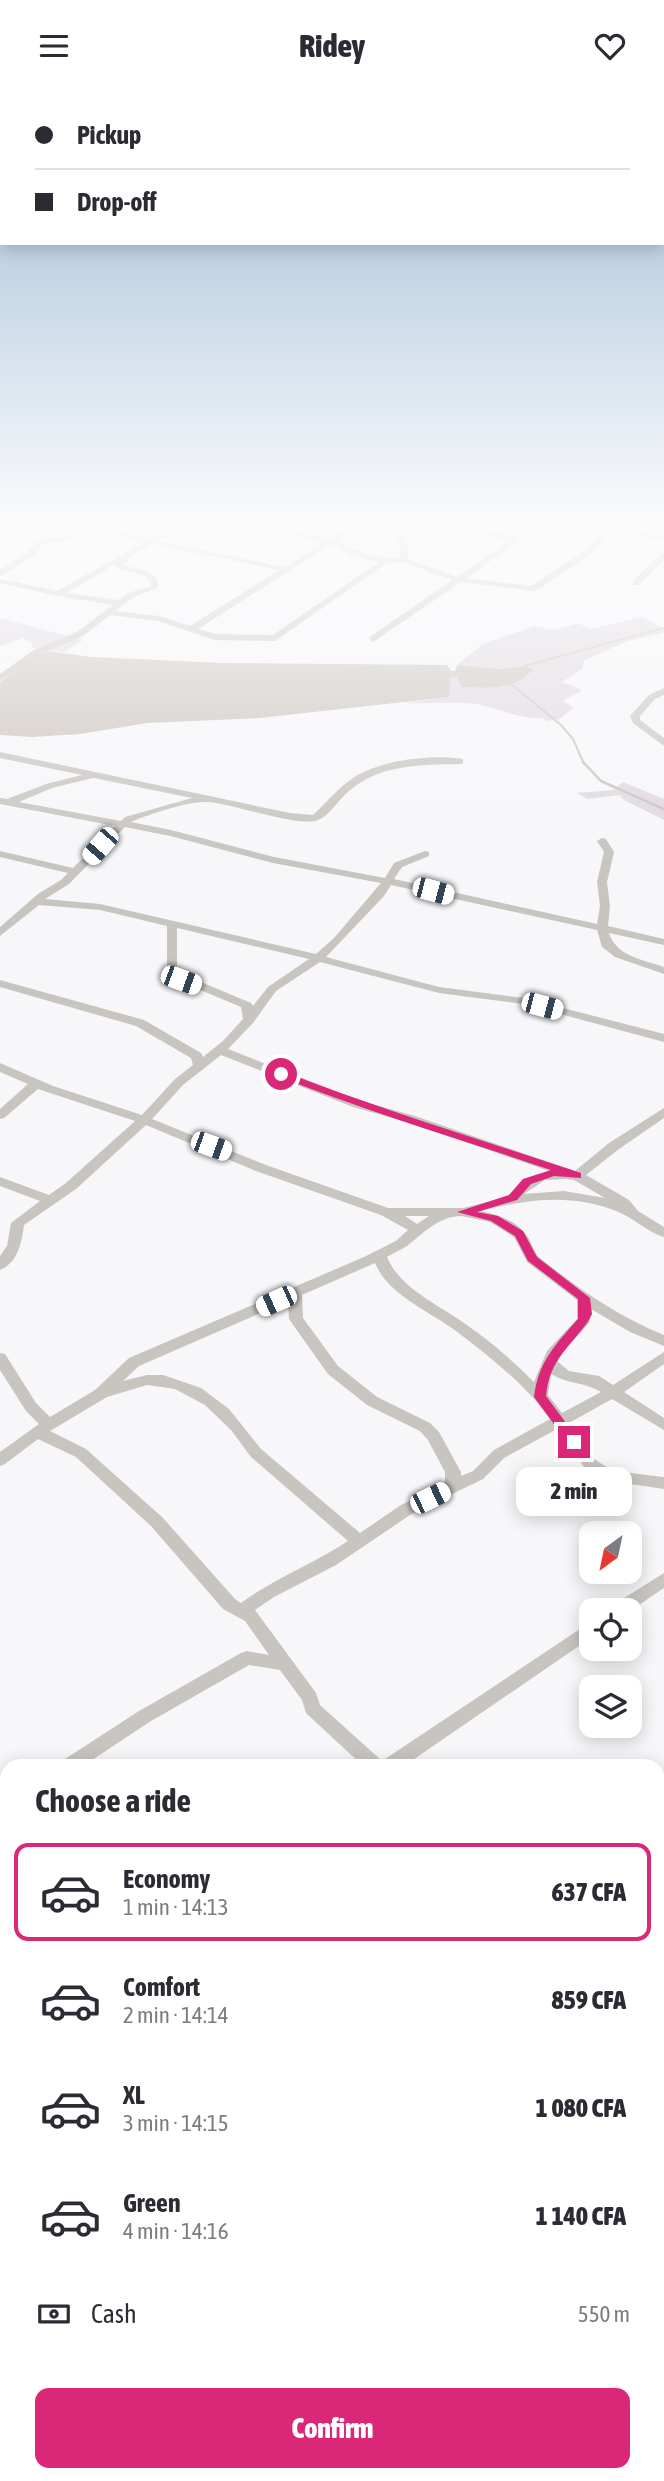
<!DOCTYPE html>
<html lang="en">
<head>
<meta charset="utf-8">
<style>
	:root { --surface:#fff; --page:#f2f2f3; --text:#2b2b33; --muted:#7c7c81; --line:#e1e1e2; --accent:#db2777 }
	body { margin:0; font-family:"Asap Condensed",sans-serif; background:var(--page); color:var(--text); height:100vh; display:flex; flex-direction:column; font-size:26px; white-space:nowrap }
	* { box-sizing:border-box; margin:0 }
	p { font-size:23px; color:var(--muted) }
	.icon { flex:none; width:38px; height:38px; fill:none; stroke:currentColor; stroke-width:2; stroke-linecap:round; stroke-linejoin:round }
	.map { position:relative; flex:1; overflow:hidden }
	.details { position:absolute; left:0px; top:1668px; width:665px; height:723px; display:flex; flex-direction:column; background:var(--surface); border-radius:21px 21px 0 0; box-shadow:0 4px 18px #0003 }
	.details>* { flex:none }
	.banner { position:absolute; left:0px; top:0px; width:665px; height:154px; box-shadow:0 4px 18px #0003; display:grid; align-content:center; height:154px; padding:0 35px; background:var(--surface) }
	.needle { width:46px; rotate:213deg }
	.tools { position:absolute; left:579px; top:1430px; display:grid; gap:14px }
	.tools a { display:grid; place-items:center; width:63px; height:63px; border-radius:14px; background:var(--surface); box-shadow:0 4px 18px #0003; font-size:35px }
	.end { position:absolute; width:32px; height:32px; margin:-16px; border:9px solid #db2777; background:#fff; box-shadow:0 0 0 4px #fff }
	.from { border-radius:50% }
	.bubble { position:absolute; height:49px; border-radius:14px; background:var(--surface); box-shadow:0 4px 18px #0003; font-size:23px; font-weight:800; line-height:49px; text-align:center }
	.car { position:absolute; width:21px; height:42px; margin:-21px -10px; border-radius:9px; box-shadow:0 0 5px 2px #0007; background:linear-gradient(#fff 24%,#345 0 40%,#fff 0 76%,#345 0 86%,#fff 0) }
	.banner b { display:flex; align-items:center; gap:24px; height:66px; font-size:26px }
	.banner b+b { border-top:2px solid var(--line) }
	.banner i { width:18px; height:18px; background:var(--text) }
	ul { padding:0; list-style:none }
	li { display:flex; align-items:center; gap:21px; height:98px; margin:0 14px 10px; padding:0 21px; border:4px solid transparent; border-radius:14px }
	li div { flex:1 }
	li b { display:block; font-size:26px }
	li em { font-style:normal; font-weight:800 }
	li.selected { border-color:var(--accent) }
	li>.icon { width:63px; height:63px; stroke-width:1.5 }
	h2 { padding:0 35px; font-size:32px; line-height:84px }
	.pay { display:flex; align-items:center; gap:18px; height:77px; padding:0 35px; font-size:26px }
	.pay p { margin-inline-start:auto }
	.primary-button { display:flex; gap:14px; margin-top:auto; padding:14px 35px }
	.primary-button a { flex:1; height:80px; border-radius:14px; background:var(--accent); color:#fff; font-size:28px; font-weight:800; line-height:80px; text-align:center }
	header { display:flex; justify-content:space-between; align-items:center; height:91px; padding:0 35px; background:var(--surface); font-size:32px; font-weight:800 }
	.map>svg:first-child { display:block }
	.green { fill:#dfd7e0 }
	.water { fill:#cac2bb }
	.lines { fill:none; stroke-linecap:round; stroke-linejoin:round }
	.stream-far1 { stroke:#cac2bb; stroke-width:2 }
	.stream { stroke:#cac2bb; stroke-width:2.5 }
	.minor { fill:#c8c4bf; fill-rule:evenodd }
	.route { fill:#db2777 }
</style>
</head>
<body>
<header><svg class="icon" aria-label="menu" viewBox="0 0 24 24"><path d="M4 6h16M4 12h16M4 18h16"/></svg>Ridey<svg class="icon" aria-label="heart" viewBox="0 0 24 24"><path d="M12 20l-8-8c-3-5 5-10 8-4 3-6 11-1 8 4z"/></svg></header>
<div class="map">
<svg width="664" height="2390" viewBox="0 0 664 2390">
	<rect width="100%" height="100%" fill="#f7f6f9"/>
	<g class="green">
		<path d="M643,526L664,538V542L628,550L585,569L582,578L562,591L582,599L563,610L574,617L559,628L547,630L542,627C520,629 499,617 477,613C453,610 427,613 404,612L449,606L450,586L457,585L461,596H503L524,575L502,578L457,574L483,553L534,535L554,539L579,532L590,538Z"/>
		<polygon points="0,527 83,549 64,561 33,557 31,551 23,547 0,555"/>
		<polygon points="623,691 664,708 664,729 624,709 620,704 587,708 577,702 613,699"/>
		<polygon points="7,1945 7,2165 0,2165 0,1948"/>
	</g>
	<path class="water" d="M49,560L91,566L222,572L447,574L451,580H455L457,574L502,578L524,575L533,578C514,601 487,596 461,596L457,586H451L449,606L260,627L147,632L80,643L32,646L0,644V591L35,565Z"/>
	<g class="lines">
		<g class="stream-far1">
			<polyline points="524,575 664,537"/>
			<polyline points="511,593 561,634 573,648 584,673"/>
		</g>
		<polyline class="stream" points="583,671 601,690 664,718"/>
		<g class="minor">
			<path d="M82,435H99L149,448L172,435H182L158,450L285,476L323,452L253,435H268L329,448L350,435H359L337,450C358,460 376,468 400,467V455L393,435H401L408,455V468L457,486L511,448L486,446L459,435C477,435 494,442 511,443L512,435H520L518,451L466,487L531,495L580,463L605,439L593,435H618L617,437L664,446V450L613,440L586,467L535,500L461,491L373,551L369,548L370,546L452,489L403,471L387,472L275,550L215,549L158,530L110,524L83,545L40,563L0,590V583L34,559L77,541L113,514L58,505L0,492V488L57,500L143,452L90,437L68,449L43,454L33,466L0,485V479L27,462L37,450L63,445ZM151,453L279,479L190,535L159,525L115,520L134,506L159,496C157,477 138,479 123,474L130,466ZM331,453L350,464L379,471L273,544L216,543L198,538ZM114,474C124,485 148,477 151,495L128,502L119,509L66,502Z"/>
			<polygon points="661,463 664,463 664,469 639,494 633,494 633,490"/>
			<polygon points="664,597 664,604 655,608 640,625 640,629 664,647 664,655 633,632 630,625 649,604"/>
			<path d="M0,661L290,722L313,724C326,712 338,697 353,687C380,669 432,663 463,668V672L460,673C421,674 380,673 349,700C339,708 329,725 318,729C298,737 232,712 207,711C189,710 149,723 131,731L171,739L274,766L385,787L394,772L425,760L429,761V765L402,776L394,788L597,833L600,815L597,791L604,761L597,750L602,747L606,748L614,761L607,791L610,815L608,835L664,848V854L609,842C617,866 642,868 664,876V883L615,866L602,856L597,839L391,794L384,805L326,866L439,896L524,907L664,943V951L523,913L439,902L320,871L276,900L253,932L228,958L361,1010L415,1025L575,1080L609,1052L664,1017V1027L619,1058L586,1084L629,1109L638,1120L664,1136V1146C647,1141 633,1126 616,1120C573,1102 526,1108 481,1120C496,1123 514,1129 524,1141C532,1149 532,1161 541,1168C579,1198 619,1226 664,1244V1255L630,1241L591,1218L589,1232L559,1265L558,1271L569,1280L599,1285L613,1294L664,1261V1273L624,1301L664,1327V1339L612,1308L569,1332L594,1368L613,1380L664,1386V1398L603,1389L584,1376L557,1338L504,1367L483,1388L413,1422L336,1474L274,1506L255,1519L316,1602L320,1614L382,1670L592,1530V1546L404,1675H363L306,1622L302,1609L280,1579L249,1574L151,1630L83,1675H59L62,1670L139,1620L241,1562L247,1560L269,1564L245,1530L223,1518L151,1435L76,1366L38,1348L5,1373L0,1375V1361L39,1333L26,1320L0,1279V1262L5,1263L36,1312L50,1326L95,1299L129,1267L364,1166L396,1150L408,1139L381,1124L256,1080L146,1034L76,1098L24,1134C22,1150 18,1172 0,1179V1165L7,1155L11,1132L40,1110L0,1095V1086L49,1104L66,1092L135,1030L38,998L4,1027L0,1028V1018L28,993L0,981V972L53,995L142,1024L175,988L193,974L191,967L136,935L0,896V889L144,929L201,962L203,966L223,950L243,928L241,916L167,885V835L100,819L39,814L0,845V836L38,803L61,789L68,782L0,766V760L73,777L115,735L0,713V707L7,708L46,693L82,684L0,667ZM93,687H94L192,707L125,726L121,730L19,711L52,697ZM125,736L170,745L273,772L381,792L334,847L316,863L100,813L45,808L69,793ZM177,837L309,868L268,896L253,915L251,912L177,881ZM221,964L353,1016L407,1031L549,1080L523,1090L507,1106L463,1117H388L266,1074L152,1028L183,994ZM567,1088L574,1089L605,1107L564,1100L524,1103L545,1089ZM405,1125H429L417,1133ZM462,1125L490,1131L514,1146L527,1171L577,1209V1228L547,1260L534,1291C512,1269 489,1249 464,1232C437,1213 400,1197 387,1166C393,1162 401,1159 407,1155C425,1141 439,1125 462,1125ZM375,1172C388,1204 429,1220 456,1240C490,1266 526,1294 550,1328L494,1359L473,1380L461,1385V1381L439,1341L430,1332L377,1306L338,1275L303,1227L302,1204ZM288,1210L289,1228L328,1283L367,1314L420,1340L428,1349L445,1381V1393L401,1414L360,1442L261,1358L229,1318L201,1297L163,1284H147L123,1290L139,1275ZM551,1283C567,1293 585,1291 601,1301L562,1322L548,1304ZM147,1294L175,1298L205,1314L231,1339L251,1366L348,1450C313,1473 275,1487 241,1512L235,1508L163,1427L86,1358L50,1340L107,1306Z"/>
			<polygon points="664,1482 664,1497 630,1520 611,1519 613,1514"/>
			<polygon points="7,1707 7,1725 0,1728 0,1710"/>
			<polygon points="7,1916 7,1937 0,1940 0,1919"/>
			<polygon points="0,2176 7,2177 7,2199 0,2198"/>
			<polygon points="658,2253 664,2254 664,2276 658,2275"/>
			<polygon points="418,2384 444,2384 447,2390 421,2390"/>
		</g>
	</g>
	<linearGradient id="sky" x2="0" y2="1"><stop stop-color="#9cbad6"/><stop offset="0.56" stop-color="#fbfbfc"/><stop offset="1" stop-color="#fbfbfc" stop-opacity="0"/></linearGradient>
	<rect width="664" height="770" fill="url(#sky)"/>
	<path class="route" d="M278,981H285C382,1019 482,1049 581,1082V1087L554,1085L531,1093L517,1109L477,1121L498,1125L523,1140L537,1166L590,1207L592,1223L589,1229C569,1258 550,1267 546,1305L578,1348V1355H570L534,1306C538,1271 556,1253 578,1228V1208L528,1170L515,1145L491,1130L457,1121L509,1104L523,1088L551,1079C460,1048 367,1021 278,985Z"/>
</svg>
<div class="tools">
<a><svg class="needle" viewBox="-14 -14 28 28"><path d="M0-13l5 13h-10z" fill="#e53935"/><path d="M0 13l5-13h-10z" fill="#7c7c81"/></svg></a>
<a><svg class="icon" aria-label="locate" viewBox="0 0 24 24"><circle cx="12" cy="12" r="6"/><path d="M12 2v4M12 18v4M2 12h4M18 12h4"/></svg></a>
<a><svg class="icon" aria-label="layers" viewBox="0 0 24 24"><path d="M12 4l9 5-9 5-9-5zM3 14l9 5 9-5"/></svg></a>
</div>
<i class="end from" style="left:281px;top:983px"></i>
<i class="end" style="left:574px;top:1351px"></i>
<div class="bubble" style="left:516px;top:1376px;width:116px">2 min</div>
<i class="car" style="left:100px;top:755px;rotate:221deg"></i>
<i class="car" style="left:433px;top:800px;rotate:105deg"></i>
<i class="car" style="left:181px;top:889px;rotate:110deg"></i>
<i class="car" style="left:542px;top:915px;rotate:105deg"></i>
<i class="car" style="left:211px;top:1055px;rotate:110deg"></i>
<i class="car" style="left:276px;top:1210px;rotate:246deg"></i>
<i class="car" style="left:430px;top:1407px;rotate:64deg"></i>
<div class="banner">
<b><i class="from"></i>Pickup</b>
<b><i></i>Drop-off</b>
</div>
<section class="details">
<h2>Choose a ride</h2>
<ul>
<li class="selected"><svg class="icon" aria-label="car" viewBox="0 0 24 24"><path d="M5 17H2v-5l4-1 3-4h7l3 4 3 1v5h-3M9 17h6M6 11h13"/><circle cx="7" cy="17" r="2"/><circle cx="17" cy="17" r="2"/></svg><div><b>Economy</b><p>1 min · 14:13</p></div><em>637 CFA</em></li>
<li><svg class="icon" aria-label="car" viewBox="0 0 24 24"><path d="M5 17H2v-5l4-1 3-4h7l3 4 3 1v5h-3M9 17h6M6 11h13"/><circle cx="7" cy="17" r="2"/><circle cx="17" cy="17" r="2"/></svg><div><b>Comfort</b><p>2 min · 14:14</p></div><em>859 CFA</em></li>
<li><svg class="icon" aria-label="car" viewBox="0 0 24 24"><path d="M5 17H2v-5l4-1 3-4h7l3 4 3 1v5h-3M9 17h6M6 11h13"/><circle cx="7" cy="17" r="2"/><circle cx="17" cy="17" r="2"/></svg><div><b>XL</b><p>3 min · 14:15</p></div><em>1 080 CFA</em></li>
<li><svg class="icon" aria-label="car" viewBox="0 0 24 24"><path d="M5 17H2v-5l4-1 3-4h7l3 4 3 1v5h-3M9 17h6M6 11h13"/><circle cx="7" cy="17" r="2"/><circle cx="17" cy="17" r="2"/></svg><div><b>Green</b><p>4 min · 14:16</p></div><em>1 140 CFA</em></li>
</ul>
<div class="pay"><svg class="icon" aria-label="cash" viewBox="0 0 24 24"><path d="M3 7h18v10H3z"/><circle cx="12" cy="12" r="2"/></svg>Cash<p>550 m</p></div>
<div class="primary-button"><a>Confirm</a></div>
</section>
</div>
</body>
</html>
